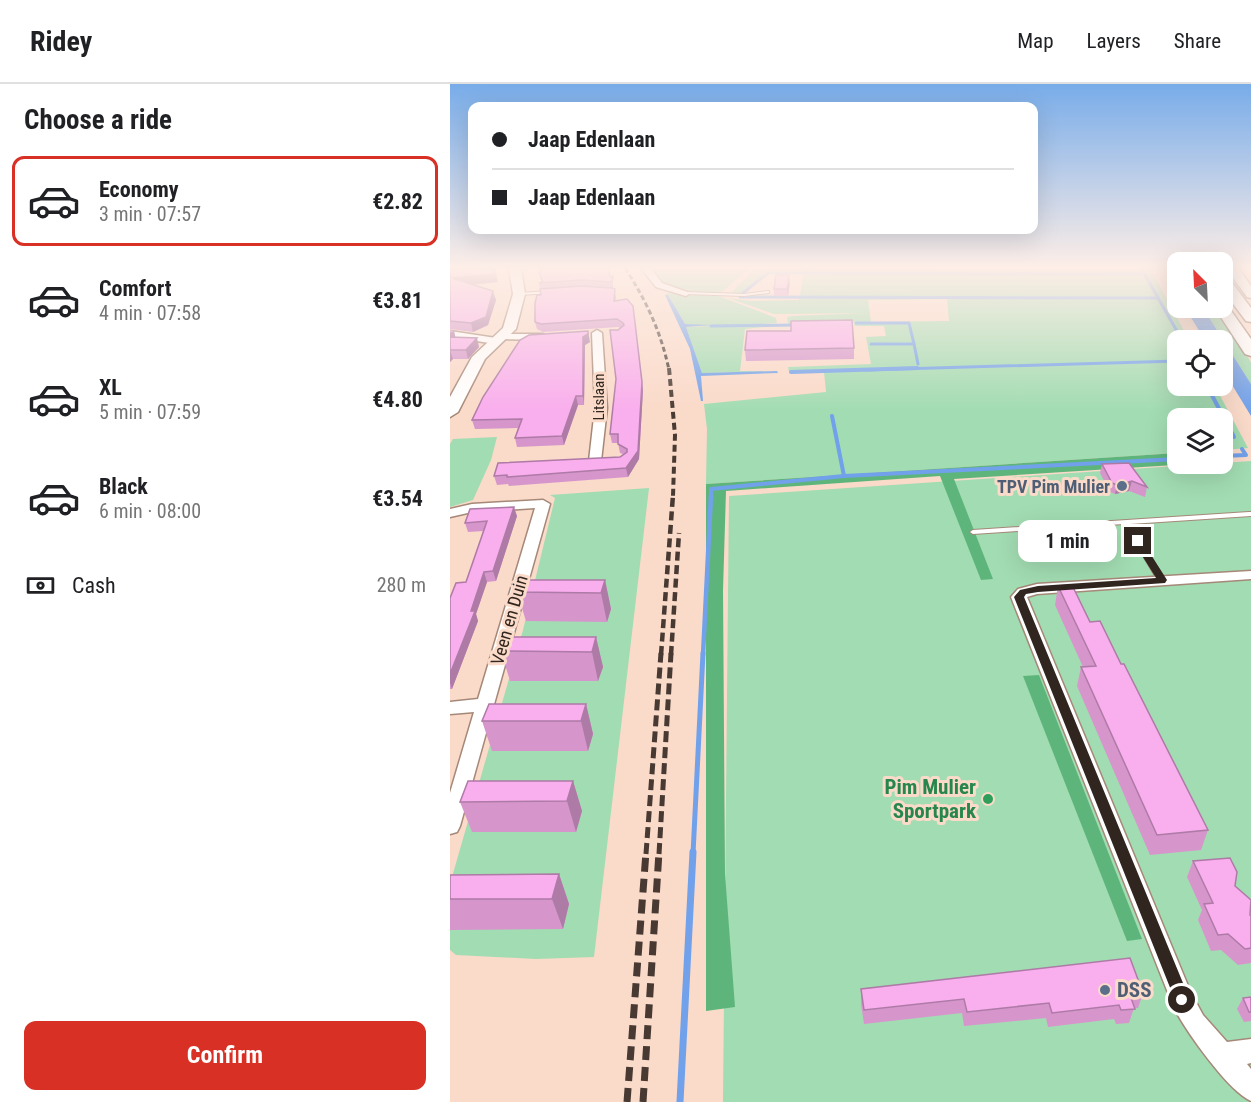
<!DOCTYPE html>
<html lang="en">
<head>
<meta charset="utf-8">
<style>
	:root { --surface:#fff; --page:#f6f6f6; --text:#202124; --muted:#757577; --line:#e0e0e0; --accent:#d93025 }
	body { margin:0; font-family:"Roboto Condensed",sans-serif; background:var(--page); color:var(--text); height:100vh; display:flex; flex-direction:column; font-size:22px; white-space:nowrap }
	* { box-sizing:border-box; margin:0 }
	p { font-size:20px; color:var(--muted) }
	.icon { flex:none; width:33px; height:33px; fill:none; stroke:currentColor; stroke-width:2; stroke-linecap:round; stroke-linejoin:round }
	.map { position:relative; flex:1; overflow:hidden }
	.panel { display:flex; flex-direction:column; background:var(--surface); width:450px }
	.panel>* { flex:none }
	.guide { position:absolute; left:18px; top:18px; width:570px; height:132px; border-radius:12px; box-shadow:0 6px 24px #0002; display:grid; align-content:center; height:132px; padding:0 24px; background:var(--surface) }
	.needle { width:39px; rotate:336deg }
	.tools { position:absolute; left:717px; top:168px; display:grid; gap:12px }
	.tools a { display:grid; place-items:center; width:66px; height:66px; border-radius:12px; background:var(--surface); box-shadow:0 6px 24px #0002; font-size:30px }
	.end { position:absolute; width:27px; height:27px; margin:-14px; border:8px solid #31261f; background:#fff; box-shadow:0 0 0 3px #fff }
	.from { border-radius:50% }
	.bubble { position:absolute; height:42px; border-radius:12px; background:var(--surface); box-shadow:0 6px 24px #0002; font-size:20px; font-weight:700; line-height:42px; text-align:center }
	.guide b { display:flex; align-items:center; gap:21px; height:57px; font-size:22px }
	.guide b+b { border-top:2px solid var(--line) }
	.guide i { width:15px; height:15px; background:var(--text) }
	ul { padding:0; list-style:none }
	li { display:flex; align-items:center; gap:18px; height:90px; margin:0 12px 9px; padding:0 12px; border:3px solid transparent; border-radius:12px }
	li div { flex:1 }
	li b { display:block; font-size:22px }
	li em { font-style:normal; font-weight:700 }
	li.on { border-color:var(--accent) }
	li>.icon { width:54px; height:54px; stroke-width:1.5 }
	h2 { padding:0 24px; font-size:27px; line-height:72px }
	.pay { display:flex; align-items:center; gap:15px; height:66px; padding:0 24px; font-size:22px }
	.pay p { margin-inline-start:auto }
	.action { display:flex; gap:12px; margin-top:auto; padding:12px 24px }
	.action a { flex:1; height:69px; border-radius:12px; background:var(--accent); color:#fff; font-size:24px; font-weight:700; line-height:69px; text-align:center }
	header { display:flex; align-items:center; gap:36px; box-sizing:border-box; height:84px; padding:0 30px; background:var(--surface); border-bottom:2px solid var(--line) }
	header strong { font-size:28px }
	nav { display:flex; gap:33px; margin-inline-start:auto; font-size:21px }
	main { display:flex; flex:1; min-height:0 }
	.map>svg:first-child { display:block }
	.green { fill:#a2dcb2; fill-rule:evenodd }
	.forest { fill:#5eb57c }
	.water { fill:#71a1ea }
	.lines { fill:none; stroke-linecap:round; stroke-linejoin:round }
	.stream-far4 { stroke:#71a1ea; stroke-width:3 }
	.stream-far3 { stroke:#71a1ea; stroke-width:4 }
	.stream-far2 { stroke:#71a1ea; stroke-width:4.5 }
	.stream-far1 { stroke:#71a1ea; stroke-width:5 }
	.stream { stroke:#71a1ea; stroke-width:7 }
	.lane-casing { stroke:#a58878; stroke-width:2 }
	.street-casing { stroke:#a58878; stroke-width:3 }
	.secondary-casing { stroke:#a58878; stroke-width:3 }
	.primary-casing { stroke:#a58878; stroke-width:3 }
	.lane { fill:#fff; fill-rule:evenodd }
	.street { fill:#fff; fill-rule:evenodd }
	.secondary { fill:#fff; fill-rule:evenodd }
	.primary { fill:#fff; fill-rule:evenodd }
	.rail-far4 { stroke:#483a32; stroke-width:3; stroke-dasharray:5 3; stroke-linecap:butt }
	.rail-far3 { stroke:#483a32; stroke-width:4; stroke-dasharray:7 4; stroke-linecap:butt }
	.rail-far2 { stroke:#483a32; stroke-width:4.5; stroke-dasharray:9 4.5; stroke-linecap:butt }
	.rail-far1 { stroke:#483a32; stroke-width:5; stroke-dasharray:11 5; stroke-linecap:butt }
	.rail { stroke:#483a32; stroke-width:7; stroke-dasharray:14 7; stroke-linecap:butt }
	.wall { fill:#d696cc }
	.shaded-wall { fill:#ae7aa6 }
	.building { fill:#f9aeed; stroke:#ae7aa6; stroke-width:1.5 }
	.route { fill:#31261f }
	.service-dot { fill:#5c6f8a; stroke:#fadac9; stroke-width:2 }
	.leisure-dot { fill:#2e9e5b; stroke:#fadac9; stroke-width:2 }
	.labels { text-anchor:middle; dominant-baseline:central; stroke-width:6; stroke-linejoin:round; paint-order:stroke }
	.far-street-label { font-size:15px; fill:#31261f; stroke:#fadac9 }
	.service-label { font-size:18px; font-weight:bold; fill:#4e5e75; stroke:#fadac9; text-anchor:end }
	.street-label { font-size:18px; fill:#31261f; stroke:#fadac9 }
	.near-leisure-label { font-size:21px; font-weight:bold; fill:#27864d; stroke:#fadac9; text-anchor:end }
	.near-service-label { font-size:21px; font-weight:bold; fill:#4e5e75; stroke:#fadac9; text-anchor:start }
</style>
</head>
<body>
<header>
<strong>Ridey</strong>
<nav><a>Map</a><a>Layers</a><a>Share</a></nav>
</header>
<main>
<section class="panel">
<h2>Choose a ride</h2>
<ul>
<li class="on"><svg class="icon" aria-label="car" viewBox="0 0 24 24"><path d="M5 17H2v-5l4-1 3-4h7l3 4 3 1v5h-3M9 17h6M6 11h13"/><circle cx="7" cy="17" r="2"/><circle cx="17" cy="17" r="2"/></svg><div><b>Economy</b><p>3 min · 07:57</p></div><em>€2.82</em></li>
<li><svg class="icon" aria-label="car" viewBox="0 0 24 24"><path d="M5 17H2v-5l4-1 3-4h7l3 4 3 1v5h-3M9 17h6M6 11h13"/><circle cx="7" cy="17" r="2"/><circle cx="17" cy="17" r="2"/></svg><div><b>Comfort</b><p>4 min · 07:58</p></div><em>€3.81</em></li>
<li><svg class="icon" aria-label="car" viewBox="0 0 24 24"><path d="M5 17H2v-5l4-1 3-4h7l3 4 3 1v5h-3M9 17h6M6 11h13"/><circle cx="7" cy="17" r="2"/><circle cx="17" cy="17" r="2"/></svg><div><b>XL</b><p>5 min · 07:59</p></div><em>€4.80</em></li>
<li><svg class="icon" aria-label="car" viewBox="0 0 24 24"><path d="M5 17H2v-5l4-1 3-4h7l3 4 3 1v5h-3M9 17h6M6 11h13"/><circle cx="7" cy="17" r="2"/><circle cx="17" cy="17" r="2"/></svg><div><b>Black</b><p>6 min · 08:00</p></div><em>€3.54</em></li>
</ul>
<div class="pay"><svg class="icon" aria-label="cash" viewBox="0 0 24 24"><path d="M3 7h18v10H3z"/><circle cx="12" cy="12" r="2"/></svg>Cash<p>280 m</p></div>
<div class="action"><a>Confirm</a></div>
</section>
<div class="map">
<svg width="801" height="1018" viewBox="0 0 801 1018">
	<rect width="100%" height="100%" fill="#fadac9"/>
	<g class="green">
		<polygon points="198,184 300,184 273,207 265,209 226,206 213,201"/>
		<path d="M306,184H700L739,256H728V302H749L751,306L766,304L798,364L773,366L772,334H728L727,369L256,400L257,345L254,320L376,308L374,288H339L338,283L421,280L416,253L436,252L434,242H405L404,238L338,240L337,233L343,232L416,229L324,230L278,214L301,217L349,216L354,189H320L289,210H280ZM497,215L499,237L421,238L418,216Z"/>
		<polygon points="216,209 269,212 326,234 327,239 288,242 325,242 295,245 290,287 329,287 252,289 236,243 260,242 235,240"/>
		<polygon points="753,224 766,224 801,278 801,300"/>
		<polygon points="47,353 41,376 23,416 0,423 0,360 3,355"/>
		<polygon points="801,377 801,1018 273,1018 279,412"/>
		<polygon points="199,404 144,873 86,875 6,871 0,866 0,800 73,546 105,414 100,411"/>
	</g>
	<g class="forest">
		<polygon points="727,369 728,380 740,380 504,395 543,495 531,496 490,392 276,407 273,506 275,790 285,923 256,927 256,400"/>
		<polygon points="589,591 692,855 677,857 573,592"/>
	</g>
	<g class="water">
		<polygon points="215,211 218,211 235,240 262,241 236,243 252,289 327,287 328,289 251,292 253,317 251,317 240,265"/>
		<polygon points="735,224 753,224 801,300 801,332 773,286 772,256 755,256"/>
	</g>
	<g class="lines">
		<g class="stream-far4">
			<polyline points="691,184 732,256"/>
			<polyline points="356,189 694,190"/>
			<polyline points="293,209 318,189 356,189 357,184"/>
			<polyline points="290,213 708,214"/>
			<polyline points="406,239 459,239 464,260"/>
			<polyline points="261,242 345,241"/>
			<polyline points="421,260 464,260 468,280"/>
			<polyline points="415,286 728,277"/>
		</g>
		<g class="stream-far3">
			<polyline points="341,288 467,284"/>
			<polyline points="757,302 784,353"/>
			<polyline points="382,332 394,392 728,375"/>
			<polyline points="772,372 796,371 792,365"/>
			<polyline points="261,412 261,405 394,392"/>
		</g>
		<polyline class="stream-far2" points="253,571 261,411"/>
		<polyline class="stream-far1" points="243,770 253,569"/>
		<polyline class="stream" points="230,1018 243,768"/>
		<g class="lane-casing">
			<g id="lane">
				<polygon points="100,207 102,207 102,209 69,211 67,210 69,209"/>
				<polygon points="317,207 319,207 319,209 294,212 236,210 234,209 236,208 294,210"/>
				<polygon points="799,428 801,428 801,432 680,440 716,497 712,499 708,497 674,440 523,450 520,448 523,446"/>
			</g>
		</g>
		<g class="street-casing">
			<g id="street">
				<polygon points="191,184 200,184 212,199 240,209 236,212 206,203"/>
				<polygon points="147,246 152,249 157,324 151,377 145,381 139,377 145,324 142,249"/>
				<polygon points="0,247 46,254 51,257 46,260 0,253"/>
				<polygon points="49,250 93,250 98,253 93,256 52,255 47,252"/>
				<polygon points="93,416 100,420 10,742 7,748 0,750 0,709 24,628 0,630 0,618 28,615 85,424 22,428 0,433 0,425 22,420"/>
				<path d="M801,487V495L587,510L577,513L741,909L753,931L777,958L801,955V979L797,980L801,985V1017C778,1007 736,947 724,924L561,513L568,505L587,500Z"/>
			</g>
		</g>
		<g class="secondary-casing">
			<g id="secondary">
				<polygon points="59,184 71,184 75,210 66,245 35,275 8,328 0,333 0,313 22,273 53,244 63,210"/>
				<polygon points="776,184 788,184 801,202 801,214 797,213"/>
			</g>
		</g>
		<g class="primary-casing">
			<g id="primary">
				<polygon points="772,191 777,192 801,224 801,238 796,237 772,205"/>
				<polygon points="772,220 777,221 801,255 801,272 795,270 765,224 772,224"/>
			</g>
		</g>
		<use href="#lane" class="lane"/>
		<use href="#street" class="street"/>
		<use href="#secondary" class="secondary"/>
		<use href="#primary" class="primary"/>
		<path class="rail-far4" d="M175,184C196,216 211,248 219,286"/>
		<polyline class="rail-far3" points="219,284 225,351 223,412"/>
		<g class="rail-far2">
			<polyline points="211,571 223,411"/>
			<polyline points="221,571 229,449"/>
		</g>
		<g class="rail-far1">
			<polyline points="196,770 211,569"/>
			<polyline points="209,770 221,569"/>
		</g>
		<g class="rail">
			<polyline points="177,1018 196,768"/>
			<polyline points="193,1018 209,768"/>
		</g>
	</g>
	<g class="wall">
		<polygon points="0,184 48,198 22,201 46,216 38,241 23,248 0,245"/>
		<polygon points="88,184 158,184 160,193 163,192 163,204 166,212 166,217 193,306 189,375 178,393 59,402 58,400 47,401 44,392 170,373 173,370 170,369 168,359 162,359 160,350 166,295 168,246 170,244 168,243 93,248 87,245 85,238 91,211 89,199 92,199 89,189 90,189"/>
		<polygon points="340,199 338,212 324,212 324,205"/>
		<polygon points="0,246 4,247 5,253 29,263 18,275 3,275 0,278"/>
		<polygon points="70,256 140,258 135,261 134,321 128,321 114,361 67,363 65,354 68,344 25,345 22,336"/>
		<polygon points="404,264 404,275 296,277 295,266"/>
		<polygon points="652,380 697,403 695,413 679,407 665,410 660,408 650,389"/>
		<polygon points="67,432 46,497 37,498 26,530 28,537 2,605 0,605 0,514 16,498 34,447 18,448 15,439"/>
		<polygon points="155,496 161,525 157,538 76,537 67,508"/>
		<polygon points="608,502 640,538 671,580 758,746 751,766 700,771 627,602 631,583 633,583 605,521"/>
		<polygon points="146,553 153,583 148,597 60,597 51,567"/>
		<polygon points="136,620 143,650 138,667 42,667 32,637"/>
		<polygon points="123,697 132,727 126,748 22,748 10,718"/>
		<polygon points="743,777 785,802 801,832 801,879 788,881 771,866 761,867 748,836 752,826 737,793"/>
		<polygon points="109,790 119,820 113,845 0,846 0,791"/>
		<polygon points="411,905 693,909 688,924 684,924 679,939 666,940 664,935 598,943 596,934 514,942 512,929 414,940 411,920"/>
		<polygon points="801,913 801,937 794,938 787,925 793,914"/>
	</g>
	<g class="shaded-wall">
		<polygon points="46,190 48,198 4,202 2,194"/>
		<polygon points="339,191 340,199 338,212 337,205"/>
		<polygon points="43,207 46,216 38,241 23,248 21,239"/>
		<polygon points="183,222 193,306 189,375 178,393 176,384"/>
		<polygon points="4,247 6,256 0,259 0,249"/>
		<polygon points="138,247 140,258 135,261 134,321 133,312 133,253"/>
		<polygon points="27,254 29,263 18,275 16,266"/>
		<polygon points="0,266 3,275 0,278"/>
		<polygon points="126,312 128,321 114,361 112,352"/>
		<polygon points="682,397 679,407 665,410 667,401"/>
		<polygon points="64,423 67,432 46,497 43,487"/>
		<polygon points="34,488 37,498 26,530 28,537 2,605 0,599 0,590"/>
		<polygon points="155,496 161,525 157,538 151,509"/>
		<polygon points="146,553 153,583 148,597 142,568"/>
		<polygon points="136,620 143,650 138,667 131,637"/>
		<polygon points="123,697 132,727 126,748 117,717"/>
		<polygon points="109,790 119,820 113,845 102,815"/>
	</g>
	<g class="building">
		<polygon points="0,184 44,184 46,190 2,194 43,207 36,233 21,239 0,237"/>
		<polygon points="90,184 158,184 160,193 163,192 162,198 131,196 89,199 93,198 89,189 92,188"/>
		<polygon points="326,191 339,191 337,205 324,205"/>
		<polygon points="131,202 162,204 165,205 164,217 177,215 183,222 192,298 188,367 176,384 57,393 57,391 44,392 48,379 170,373 177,368 177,365 168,360 168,350 160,350 166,295 160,246 168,246 174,241 173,239 167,235 91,240 85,238 85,219 87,211 91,211 90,205"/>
		<polygon points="402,236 404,264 295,266 297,247 341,247 341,237"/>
		<polygon points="138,247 138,250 133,253 133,312 126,312 112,352 65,354 72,335 22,336 33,313 70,256 79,251"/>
		<polygon points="0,253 27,254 16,266 0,266"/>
		<polygon points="679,379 697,403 682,397 667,401 662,399 652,380"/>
		<polygon points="64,423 43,487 34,488 21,527 25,527 0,590 0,514 6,499 16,498 37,437 15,439 20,425"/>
		<polygon points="73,496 155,496 151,509 67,508"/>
		<polygon points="622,501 640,538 650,537 671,580 674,580 758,746 707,751 631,583 646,582 608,502"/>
		<polygon points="57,553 146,553 142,568 51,567"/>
		<polygon points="39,620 136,620 131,637 32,637"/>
		<polygon points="18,697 123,697 117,717 10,718"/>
		<polygon points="780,774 787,788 785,802 801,816 800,831 801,832 801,864 795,865 778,850 768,851 754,820 763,819 743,777"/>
		<polygon points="109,790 102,815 0,815 0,791"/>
		<polygon points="680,874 693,909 680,911 685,925 671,926 669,921 602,929 599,919 517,928 514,915 414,926 411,905"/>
		<polygon points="801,913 801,928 799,928 793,914"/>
	</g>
	<linearGradient id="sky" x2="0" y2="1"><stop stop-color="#78ace9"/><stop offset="0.56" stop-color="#fdeee7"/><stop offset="1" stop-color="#fdeee7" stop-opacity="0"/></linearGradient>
	<rect width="801" height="327" fill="url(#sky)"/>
	<polygon class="route" points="685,455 691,455 717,496 715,499 588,508 576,510 574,513 740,916 738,921 732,923 727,921 725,916 564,513 570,506 588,502 706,494 683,457"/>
	<g class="service-dot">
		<circle cx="672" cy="402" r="6"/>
		<circle cx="655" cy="906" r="6"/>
	</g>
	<circle class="leisure-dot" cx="538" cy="715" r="6"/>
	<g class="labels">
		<g class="far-street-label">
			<text transform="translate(149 313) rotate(-90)">Litslaan</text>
		</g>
		<g class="service-label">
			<text x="660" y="402">TPV Pim Mulier</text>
		</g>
		<g class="street-label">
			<text transform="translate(59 536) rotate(-74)">Veen en Duin</text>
		</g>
		<g class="near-leisure-label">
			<text x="526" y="703">Pim Mulier<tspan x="526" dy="24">Sportpark</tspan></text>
		</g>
		<g class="near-service-label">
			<text x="667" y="906">DSS</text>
		</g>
	</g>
</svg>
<div class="tools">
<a><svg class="needle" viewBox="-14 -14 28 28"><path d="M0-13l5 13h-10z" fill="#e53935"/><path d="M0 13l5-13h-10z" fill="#757577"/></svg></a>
<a><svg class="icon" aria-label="locate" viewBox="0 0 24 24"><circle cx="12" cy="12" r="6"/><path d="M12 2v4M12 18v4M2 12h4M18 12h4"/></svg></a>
<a><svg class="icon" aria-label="layers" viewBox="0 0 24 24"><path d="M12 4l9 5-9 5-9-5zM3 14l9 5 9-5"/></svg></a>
</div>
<i class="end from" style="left:732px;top:916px"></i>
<i class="end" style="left:688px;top:457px"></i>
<div class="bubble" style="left:568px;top:436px;width:99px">1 min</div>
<div class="guide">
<b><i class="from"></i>Jaap Edenlaan</b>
<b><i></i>Jaap Edenlaan</b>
</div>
</div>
</main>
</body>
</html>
